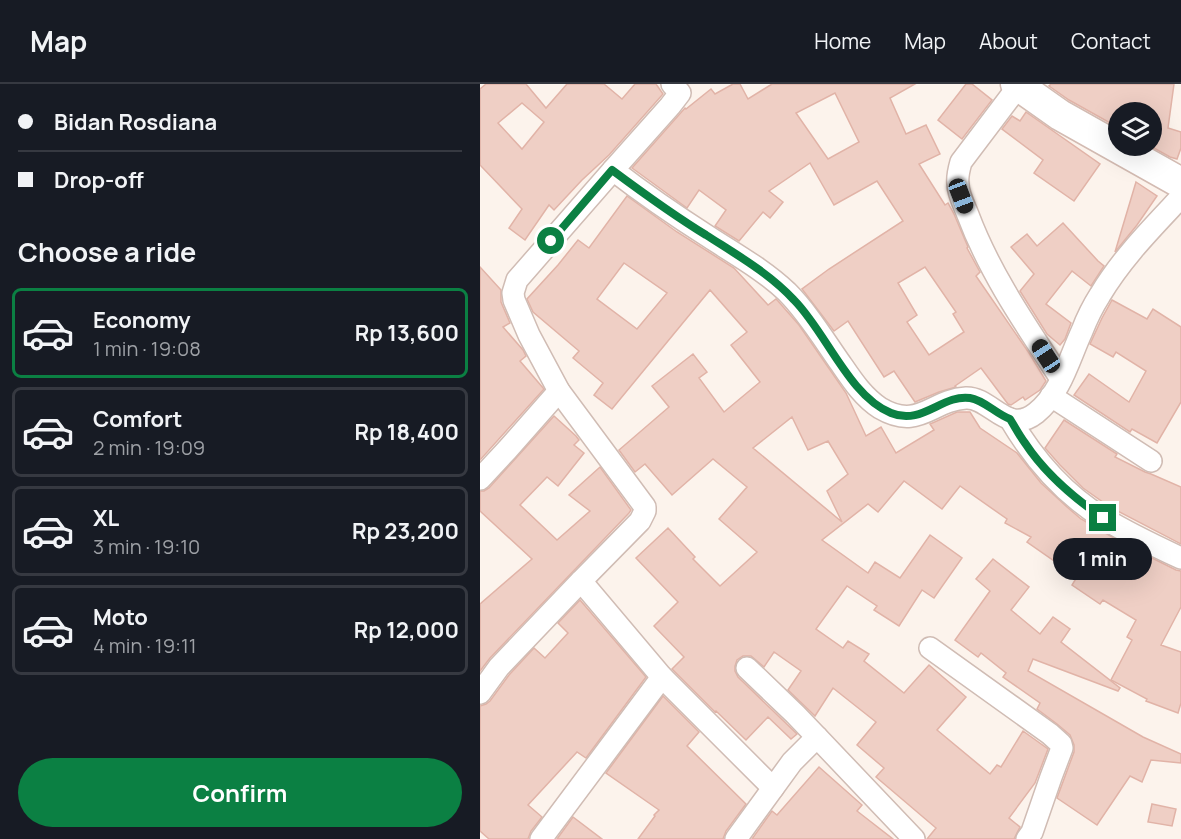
<!DOCTYPE html>
<html lang="en">
<head>
<meta charset="utf-8">
<style>
	:root { --surface:#171b24; --page:#242831; --text:#f1f3f6; --muted:#9ea1a6; --line:#363941; --accent:#0b8043 }
	body { margin:0; font-family:Manrope,sans-serif; background:var(--page); color:var(--text); height:100vh; display:flex; flex-direction:column; font-size:22px; white-space:nowrap }
	* { box-sizing:border-box; margin:0 }
	p { font-size:20px; color:var(--muted) }
	.icon { flex:none; width:33px; height:33px; fill:none; stroke:currentColor; stroke-width:2; stroke-linecap:round; stroke-linejoin:round }
	.map { position:relative; flex:1; overflow:hidden }
	.sheet { display:flex; flex-direction:column; background:var(--surface); width:480px }
	.sheet>* { flex:none }
	.hud { display:grid; align-content:center; height:132px; padding:0 18px; background:var(--surface) }
	.fabs { position:absolute; left:628px; top:18px; display:grid; gap:12px }
	.fabs a { display:grid; place-items:center; width:54px; height:54px; border-radius:50%; background:var(--surface); box-shadow:0 6px 24px #0002; font-size:30px }
	.end { position:absolute; width:27px; height:27px; margin:-14px; border:8px solid #0b8043; background:#fff; box-shadow:0 0 0 3px #fff }
	.from { border-radius:50% }
	.bubble { position:absolute; height:42px; border-radius:21px; background:var(--surface); box-shadow:0 6px 24px #0002; font-size:20px; font-weight:700; line-height:42px; text-align:center }
	.car { position:absolute; width:18px; height:36px; margin:-18px -9px; border-radius:8px; box-shadow:0 0 4px 2px #0007; background:linear-gradient(#222 24%,#8ab4d8 0 40%,#222 0 76%,#8ab4d8 0 86%,#222 0) }
	.hud b { display:flex; align-items:center; gap:21px; height:57px; font-size:22px }
	.hud b+b { border-top:2px solid var(--line) }
	.hud i { width:15px; height:15px; background:var(--text) }
	ul { padding:0; list-style:none }
	li { display:flex; align-items:center; gap:18px; height:90px; margin:0 12px 9px; padding:0 6px; border:3px solid var(--line); border-radius:9px }
	li div { flex:1 }
	li b { display:block; font-size:22px }
	li em { font-style:normal; font-weight:700 }
	li.selected { border-color:var(--accent) }
	li>.icon { width:54px; height:54px; stroke-width:1.5 }
	h2 { padding:0 18px; font-size:27px; line-height:72px }
	.action { display:flex; gap:12px; margin-top:auto; padding:12px 18px }
	.action a { flex:1; height:69px; border-radius:36px; background:var(--accent); color:#fff; font-size:24px; font-weight:700; line-height:69px; text-align:center }
	header { display:flex; align-items:center; gap:36px; box-sizing:border-box; height:84px; padding:0 30px; background:var(--surface); border-bottom:2px solid var(--line) }
	header strong { font-size:28px }
	nav { display:flex; gap:33px; margin-inline-start:auto; font-size:21px }
	main { display:flex; flex:1; min-height:0 }
	.map>svg:first-child { display:block }
	.building { fill:#efcfc5; stroke:#e1b3a7; stroke-width:1.5; fill-rule:evenodd }
	.lines { fill:none; stroke-linecap:round; stroke-linejoin:round }
	.street-casing { stroke:#d0bcb4; stroke-width:24 }
	.secondary-casing { stroke:#d3bbb2; stroke-width:33 }
	.street { stroke:#fff; stroke-width:21 }
	.secondary { stroke:#fff; stroke-width:30 }
	.route { stroke:#0b8043; stroke-width:8 }
</style>
</head>
<body>
<header>
<strong>Map</strong>
<nav><a>Home</a><a>Map</a><a>About</a><a>Contact</a></nav>
</header>
<main>
<section class="sheet">
<div class="hud">
<b><i class="from"></i>Bidan Rosdiana</b>
<b><i></i>Drop-off</b>
</div>
<h2>Choose a ride</h2>
<ul>
<li class="selected"><svg class="icon" aria-label="car" viewBox="0 0 24 24"><path d="M5 17H2v-5l4-1 3-4h7l3 4 3 1v5h-3M9 17h6M6 11h13"/><circle cx="7" cy="17" r="2"/><circle cx="17" cy="17" r="2"/></svg><div><b>Economy</b><p>1 min · 19:08</p></div><em>Rp 13,600</em></li>
<li><svg class="icon" aria-label="car" viewBox="0 0 24 24"><path d="M5 17H2v-5l4-1 3-4h7l3 4 3 1v5h-3M9 17h6M6 11h13"/><circle cx="7" cy="17" r="2"/><circle cx="17" cy="17" r="2"/></svg><div><b>Comfort</b><p>2 min · 19:09</p></div><em>Rp 18,400</em></li>
<li><svg class="icon" aria-label="car" viewBox="0 0 24 24"><path d="M5 17H2v-5l4-1 3-4h7l3 4 3 1v5h-3M9 17h6M6 11h13"/><circle cx="7" cy="17" r="2"/><circle cx="17" cy="17" r="2"/></svg><div><b>XL</b><p>3 min · 19:10</p></div><em>Rp 23,200</em></li>
<li><svg class="icon" aria-label="car" viewBox="0 0 24 24"><path d="M5 17H2v-5l4-1 3-4h7l3 4 3 1v5h-3M9 17h6M6 11h13"/><circle cx="7" cy="17" r="2"/><circle cx="17" cy="17" r="2"/></svg><div><b>Moto</b><p>4 min · 19:11</p></div><em>Rp 12,000</em></li>
</ul>
<div class="action"><a>Confirm</a></div>
</section>
<div class="map">
<svg width="701" height="755" viewBox="0 0 701 755">
	<rect width="100%" height="100%" fill="#fcf3ec"/>
	<g class="building">
		<path d="M6,0H46L66,24L87,0H124L142,15L155,0H176L183,10L129,71L102,96L74,126L69,121L45,156L29,144L42,125L0,81V5ZM42,19L64,38L42,65L18,39Z"/>
		<path d="M253,0H260L268,15L292,0H435L410,14L426,50L446,41L460,70L439,80L465,121L468,119L474,130L488,163L487,164L500,188L496,192L549,269L566,297L560,306L545,316L543,313L531,321L528,320L501,284L475,302L476,303L459,308L435,318L414,287L404,293L368,237L354,247L322,205L349,185L423,137L397,97L354,121L330,79L289,107L303,118L290,134L283,128L259,157L235,142L246,126L219,106L207,124L152,84L205,24L206,25L231,5L235,10ZM355,9L379,58L348,75L316,29ZM445,183L476,228L473,230L484,248L449,271L427,238L437,231L418,199Z"/>
		<polygon points="486,0 492,0 512,16 482,55 458,36"/>
		<polygon points="571,0 694,0 688,44 701,48 701,64 697,75 690,73 672,63 672,28 639,28 639,42 632,40 589,16 569,2"/>
		<polygon points="546,28 620,80 594,117 554,89 563,76 522,45 532,32 540,37"/>
		<polygon points="656,98 677,112 657,141 635,168"/>
		<path d="M147,112L197,148L254,184L288,221L296,215L298,217L319,241L366,309L386,352L401,343L416,369L454,346L450,340L477,328H490L500,344L537,369L561,399L587,423L601,435L646,461L696,486L701,487V523L681,561L701,568V619L698,629L666,617L667,615L631,596L652,556L647,553L656,536L623,516L620,520L592,501L597,493L547,458L551,453L525,439L527,435L480,402L462,425L424,397L398,428L388,420L342,456L388,489L395,478L420,494L450,451L482,474L454,514L442,506L419,542L394,526L397,522L367,502L336,545L363,564L368,557L389,570L384,577L424,609L449,581L486,613L457,646L510,690L517,681L521,683L543,647L568,665L555,699L529,734L540,743L534,755H447L456,744L396,693L404,684L377,661L396,638L353,604L335,632L308,606L321,587L294,568L284,583L271,572H263L257,576L255,582V587L258,593L317,650L311,655L288,633L266,656L236,627L235,628L192,585L204,573L174,542L198,518L156,474L188,444L215,473L213,475L240,502L277,468L239,435L267,403L233,375L192,411L165,380L155,388L139,366L189,323L172,302L213,270L227,288L219,294L244,328L280,298L251,261L267,248L230,206L132,325L114,311L123,299L93,274L99,267L53,228L47,215L78,181L98,156L109,164ZM144,179L187,209L157,245L117,215ZM312,333L328,366L348,357L368,390L347,407L362,438L273,364Z"/>
		<polygon points="583,139 618,177 624,182 611,202 592,187 566,220 591,239 585,255 580,261 567,250 540,207 554,190 531,163 547,150 557,162"/>
		<polygon points="0,183 21,206 21,218 30,239 23,243 43,266 46,272 40,277 64,305 0,376"/>
		<polygon points="632,216 667,235 673,225 701,243 701,318 677,359 652,345 650,348 594,311 609,290 649,318 666,287 636,268 633,273 610,260 622,234"/>
		<polygon points="74,332 96,352 99,356 94,361 104,369 78,402 67,393 40,421 77,456 110,427 89,411 120,383 151,426 149,429 10,574 0,587 0,520 52,475 0,427 0,407 4,407 9,404"/>
		<polygon points="584,336 637,370 635,373 665,388 671,390 701,403 701,460 630,423 603,404 580,381 565,364"/>
		<polygon points="513,475 549,503 531,526 560,550 573,533 590,545 581,558 640,604 638,607 553,575 548,587 663,653 701,670 701,679 671,676 662,698 650,692 617,741 577,714 594,668 594,661 590,651 577,640 557,625 560,619 523,593 526,589 501,569 498,573 475,556 510,507 496,495"/>
		<polygon points="100,516 166,593 106,674 97,668 48,721 62,733 51,747 48,755 9,755 0,747 0,622 6,620 10,617 29,591 54,564 65,574 88,549 78,539"/>
		<polygon points="183,612 219,648 207,662 266,720 246,747 243,755 158,755 175,732 174,731 179,726 126,689"/>
		<polygon points="339,683 382,721 377,727 413,755 272,755 292,727 297,731"/>
		<polygon points="672,720 696,725 692,742 668,738"/>
		<polygon points="93,733 122,755 77,755"/>
	</g>
	<g class="lines">
		<g class="street-casing">
			<g id="street">
				<polyline points="192,0 200,9 190,22 133,86 37,196 33,209 34,216 49,251 79,307 165,423 165,427 160,437 101,497 182,593 293,704"/>
				<path d="M540,0L481,78C479,85 477,93 478,100C478,110 484,121 488,131C510,190 547,243 581,295"/>
				<path d="M133,86C164,110 196,132 229,153C255,170 284,186 307,208C328,229 344,256 361,280C372,296 383,313 400,324C439,347 451,316 486,314C511,313 527,352 556,329C581,309 589,275 602,247C607,234 613,222 620,211C642,174 672,144 701,113"/>
				<polyline points="571,312 671,377"/>
				<path d="M530,335C553,374 584,410 623,434C648,449 675,462 701,474"/>
				<polyline points="0,395 27,366 79,307"/>
				<polyline points="450,564 570,650 581,660 582,664 571,693 552,748 547,755"/>
				<polyline points="267,584 315,630 337,653"/>
				<polyline points="0,609 19,583 101,497"/>
				<polyline points="61,755 182,593"/>
				<polyline points="256,755 312,678 337,653 434,755"/>
			</g>
		</g>
		<g class="secondary-casing">
			<polyline id="secondary" points="536,0 580,31 701,99"/>
		</g>
		<use href="#street" class="street"/>
		<use href="#secondary" class="secondary"/>
	</g>
	<g class="lines">
		<path class="route" d="M71,157L132,86C163,109 193,131 226,151C257,171 289,189 314,216C346,248 369,312 411,329C442,342 462,310 490,314C504,316 516,330 530,335C535,343 539,351 545,359C564,388 594,414 623,434"/>
	</g>
</svg>
<div class="fabs">
<a><svg class="icon" aria-label="layers" viewBox="0 0 24 24"><path d="M12 4l9 5-9 5-9-5zM3 14l9 5 9-5"/></svg></a>
</div>
<i class="end from" style="left:71px;top:157px"></i>
<i class="end" style="left:623px;top:434px"></i>
<div class="bubble" style="left:573px;top:454px;width:99px">1 min</div>
<i class="car" style="left:481px;top:112px;rotate:159deg"></i>
<i class="car" style="left:566px;top:272px;rotate:327deg"></i>
</div>
</main>
</body>
</html>
